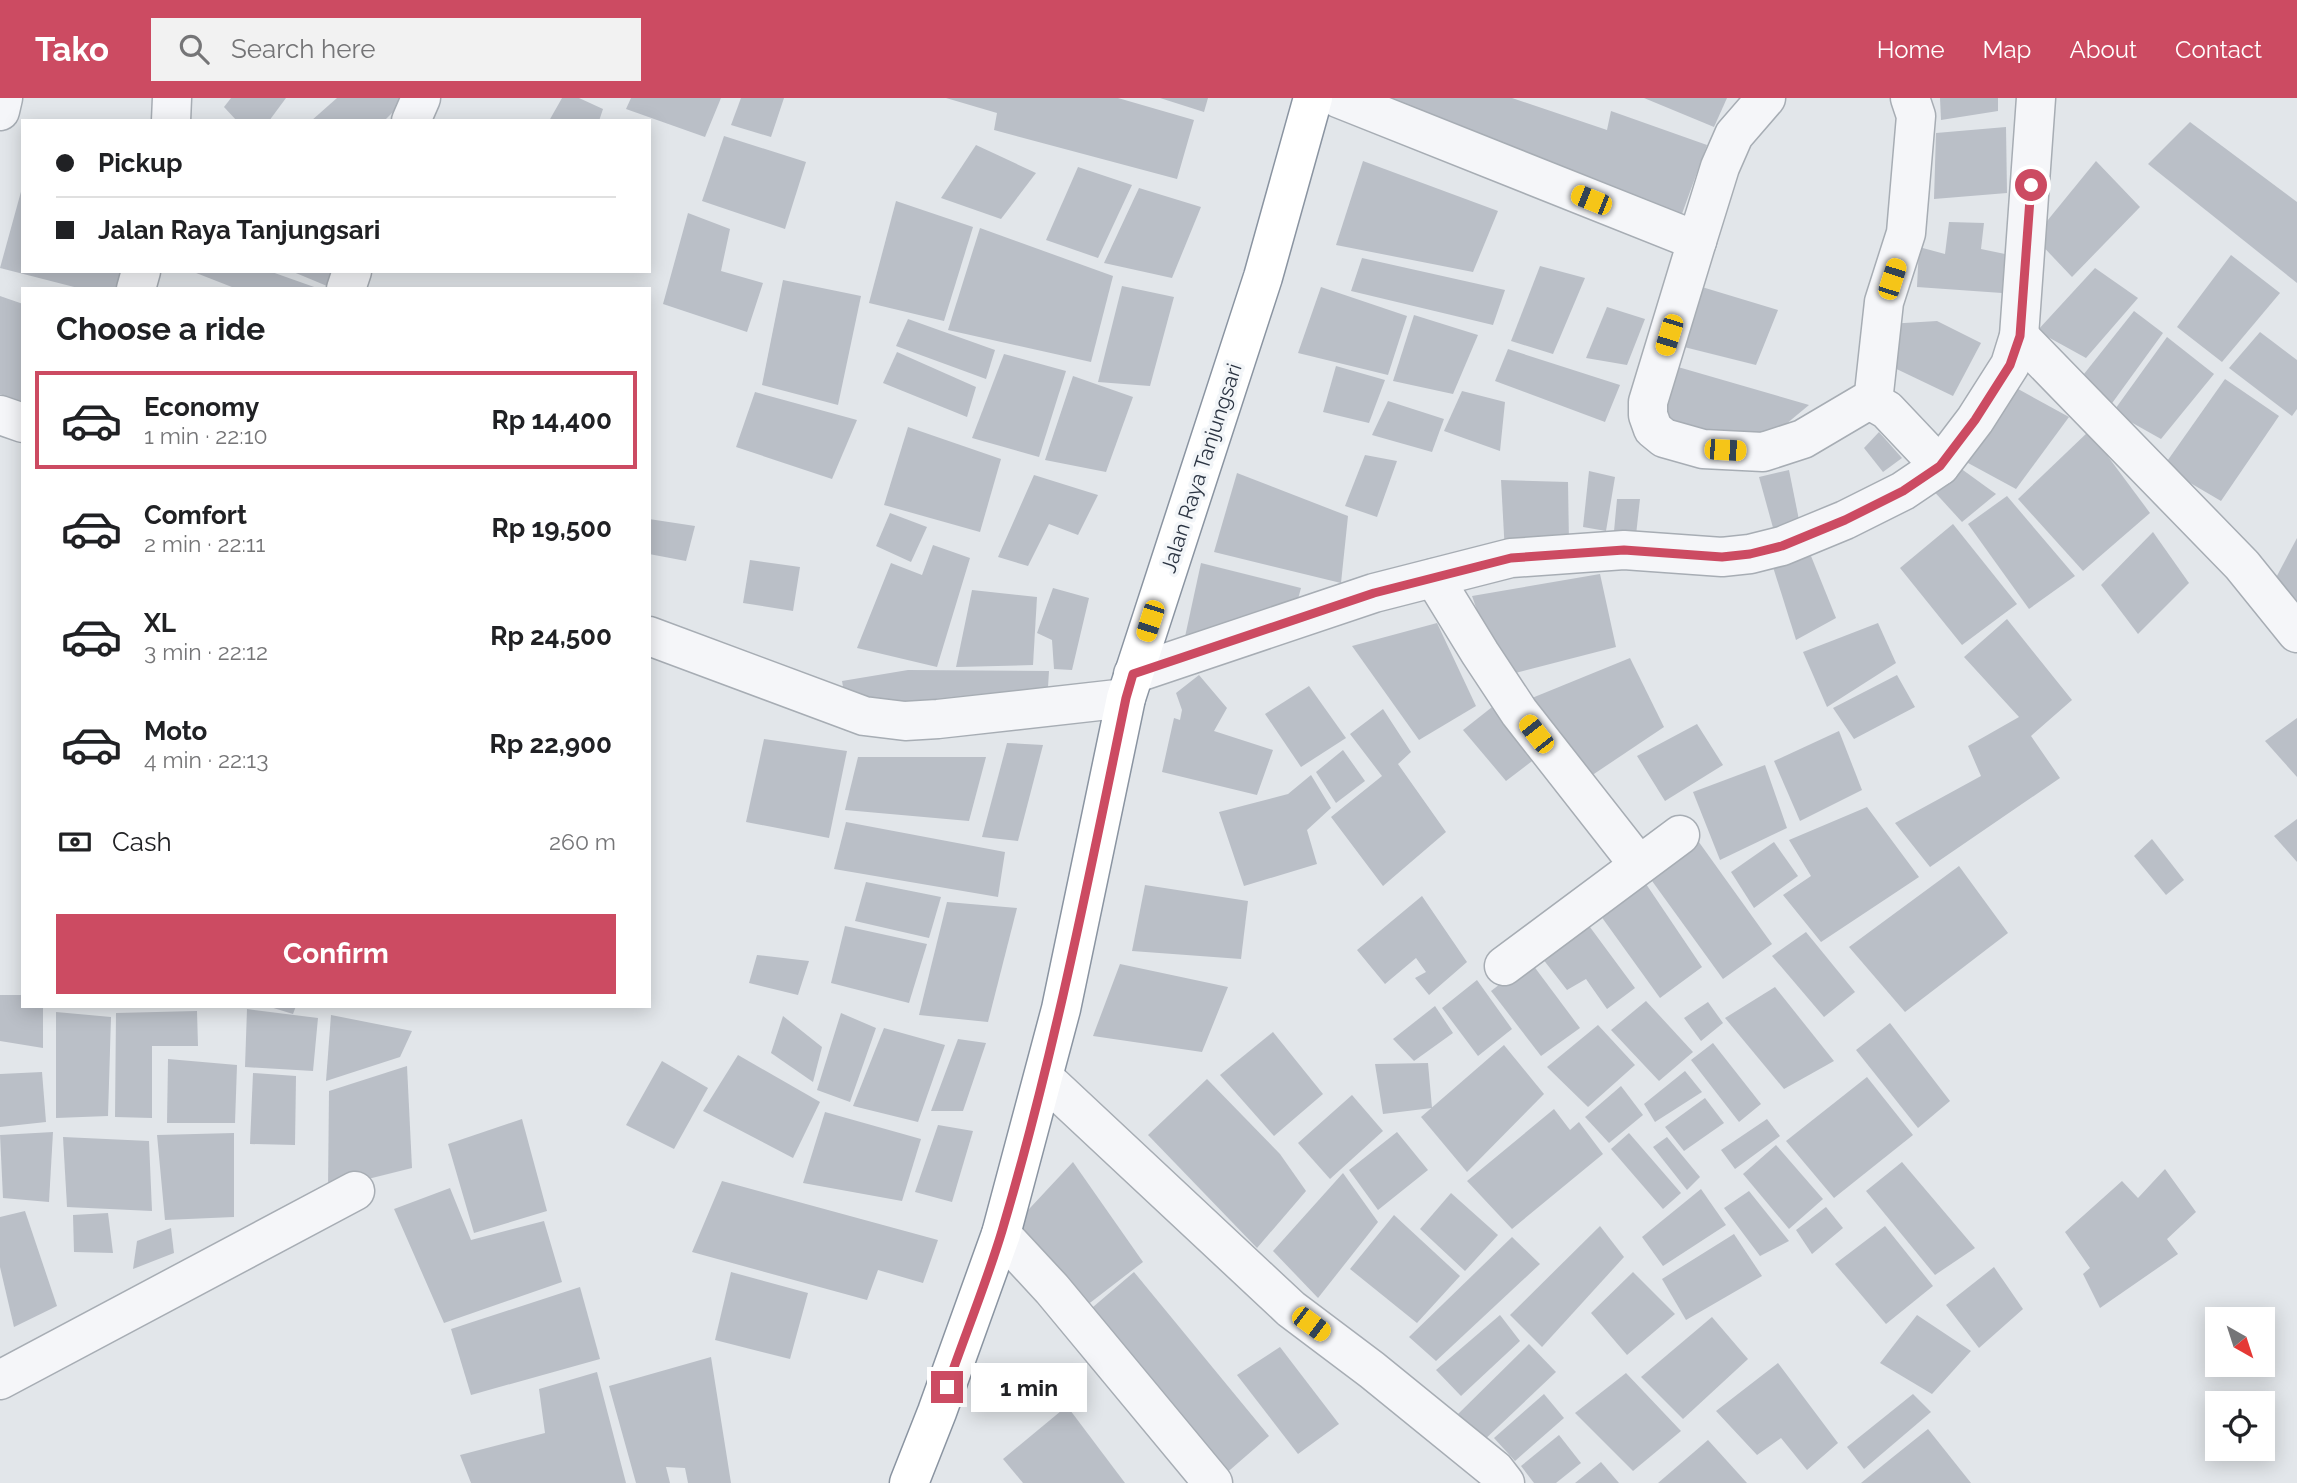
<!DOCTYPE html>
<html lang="en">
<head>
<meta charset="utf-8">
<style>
	:root { --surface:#fff; --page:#f2f2f2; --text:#202124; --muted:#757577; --line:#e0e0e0; --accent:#cc4b62 }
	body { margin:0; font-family:Raleway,sans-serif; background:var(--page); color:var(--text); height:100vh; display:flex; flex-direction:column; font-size:26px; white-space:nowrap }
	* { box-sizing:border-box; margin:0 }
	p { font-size:23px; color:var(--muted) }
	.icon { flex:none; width:38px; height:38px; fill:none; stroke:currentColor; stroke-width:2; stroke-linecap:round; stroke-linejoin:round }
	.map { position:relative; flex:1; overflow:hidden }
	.drawer { position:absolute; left:21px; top:189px; width:630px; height:721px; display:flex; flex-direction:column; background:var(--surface); border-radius:0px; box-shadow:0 4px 18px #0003 }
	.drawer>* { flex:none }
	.guide { position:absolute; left:21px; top:21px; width:630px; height:154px; border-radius:0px; box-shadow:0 4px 18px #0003; display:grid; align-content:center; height:154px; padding:0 35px; background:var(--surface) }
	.needle { width:46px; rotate:141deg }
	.controls { position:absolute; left:2205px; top:1209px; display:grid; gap:14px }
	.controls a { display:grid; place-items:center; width:70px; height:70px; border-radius:0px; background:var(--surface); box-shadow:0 4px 18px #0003; font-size:35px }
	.end { position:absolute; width:32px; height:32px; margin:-16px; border:9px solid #cc4b62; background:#fff; box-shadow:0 0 0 4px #fff }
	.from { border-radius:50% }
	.bubble { position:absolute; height:49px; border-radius:0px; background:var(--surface); box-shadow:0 4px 18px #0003; font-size:23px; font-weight:700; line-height:49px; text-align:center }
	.car { position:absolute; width:21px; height:42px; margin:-21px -10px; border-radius:9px; box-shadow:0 0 5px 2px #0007; background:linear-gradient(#f5c518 24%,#345 0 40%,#f5c518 0 76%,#345 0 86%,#f5c518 0) }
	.guide b { display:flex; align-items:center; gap:24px; height:66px; font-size:26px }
	.guide b+b { border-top:2px solid var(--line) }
	.guide i { width:18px; height:18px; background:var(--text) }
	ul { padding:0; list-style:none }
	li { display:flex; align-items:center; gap:21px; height:98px; margin:0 14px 10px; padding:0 21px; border:4px solid transparent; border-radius:0px }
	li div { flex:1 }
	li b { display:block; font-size:26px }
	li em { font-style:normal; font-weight:700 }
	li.selected { border-color:var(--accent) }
	li>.icon { width:63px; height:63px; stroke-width:1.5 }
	h2 { padding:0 35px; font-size:32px; line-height:84px }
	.pay { display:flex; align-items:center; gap:18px; height:77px; padding:0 35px; font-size:26px }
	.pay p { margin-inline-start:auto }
	.action { display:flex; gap:14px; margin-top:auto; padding:14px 35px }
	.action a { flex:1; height:80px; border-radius:0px; background:var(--accent); color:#fff; font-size:28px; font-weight:700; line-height:80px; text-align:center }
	header { display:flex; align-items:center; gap:42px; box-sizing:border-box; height:98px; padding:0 35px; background:var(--accent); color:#fff }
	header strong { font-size:33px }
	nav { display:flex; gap:38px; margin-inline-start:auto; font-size:24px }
	.search { width:490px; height:63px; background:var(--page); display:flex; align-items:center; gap:18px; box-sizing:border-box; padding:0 24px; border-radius:0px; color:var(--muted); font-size:26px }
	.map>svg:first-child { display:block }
	.building { fill:#babfc7 }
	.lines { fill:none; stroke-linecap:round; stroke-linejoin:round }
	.minor-casing { stroke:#a7adb4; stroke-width:41 }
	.trunk-casing { stroke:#8a94a1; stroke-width:41 }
	.minor { stroke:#f5f6f9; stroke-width:38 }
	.trunk { stroke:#fff; stroke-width:38 }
	.route { stroke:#cc4b62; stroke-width:9 }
	.labels { text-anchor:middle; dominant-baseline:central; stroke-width:7; stroke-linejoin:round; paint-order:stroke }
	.street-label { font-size:21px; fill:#2b3442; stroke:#f2f5f8 }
</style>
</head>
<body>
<header>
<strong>Tako</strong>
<div class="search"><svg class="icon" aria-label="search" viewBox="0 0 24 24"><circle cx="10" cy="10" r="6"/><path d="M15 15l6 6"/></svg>Search here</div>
<nav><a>Home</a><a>Map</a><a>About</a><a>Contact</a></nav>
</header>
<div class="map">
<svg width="2297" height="1385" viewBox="0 0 2297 1385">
	<rect width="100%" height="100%" fill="#e2e6ea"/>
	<g class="building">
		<polygon points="231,0 286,0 269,23 237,23 224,9"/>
		<polygon points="337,0 407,0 384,23 311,23"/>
		<polygon points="562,0 579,0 603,11 599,23 549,23"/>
		<polygon points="631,0 721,0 705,39 626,11"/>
		<polygon points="741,0 784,0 771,39 731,27"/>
		<polygon points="946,0 1118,0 1194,22 1177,81 994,32 997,15"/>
		<polygon points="1160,0 1208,0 1204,14"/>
		<polygon points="1386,0 1512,0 1607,32 1611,13 1707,47 1679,124"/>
		<polygon points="1644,0 1727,0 1714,29"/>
		<polygon points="1940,0 1998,0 1998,13 1941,22"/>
		<polygon points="2190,24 2297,104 2297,185 2148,66"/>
		<polygon points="2006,29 2007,95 1934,101 1936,35"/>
		<polygon points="724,38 806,64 785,131 702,103"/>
		<polygon points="976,47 1036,75 1001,121 941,100"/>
		<polygon points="1363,63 1498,113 1473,174 1336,147"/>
		<polygon points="2096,63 2140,109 2072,179 2034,139"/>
		<polygon points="1078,69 1132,87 1098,160 1046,142"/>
		<polygon points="22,90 23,173 125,173 120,191 82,191 0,170"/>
		<polygon points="1139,90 1201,109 1172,180 1104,165"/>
		<polygon points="896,103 973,129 944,223 869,205"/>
		<polygon points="688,115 730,131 721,173 763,185 747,234 663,206"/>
		<polygon points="1949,124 1984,125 1981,151 2005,156 2002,195 1917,189 1919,149 1945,156"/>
		<polygon points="980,130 1113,178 1091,264 948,232"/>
		<polygon points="2231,157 2280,195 2222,264 2177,229"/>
		<polygon points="1362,160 1505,192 1493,227 1351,193"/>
		<polygon points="1540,168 1585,180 1553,256 1511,243"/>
		<polygon points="2095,170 2138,200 2086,260 2037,233"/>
		<polygon points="191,173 269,173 317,190 237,191"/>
		<polygon points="291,173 333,173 327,188"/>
		<polygon points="783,182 861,198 838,307 762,287"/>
		<polygon points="1692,186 1778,212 1756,267 1676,247"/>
		<polygon points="1122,188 1174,199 1150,288 1098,284"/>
		<polygon points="1321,189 1407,218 1388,277 1298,255"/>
		<polygon points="0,198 23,206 23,305 0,296"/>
		<polygon points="1607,209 1645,221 1627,267 1586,260"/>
		<polygon points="2134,213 2163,235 2110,308 2080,281"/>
		<polygon points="1414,217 1478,237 1453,296 1393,283"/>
		<polygon points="908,221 995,252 986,281 896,248"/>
		<polygon points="1937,223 1981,245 1953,298 1884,265 1888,226"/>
		<polygon points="2260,234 2297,262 2297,311 2292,318 2229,270"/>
		<polygon points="2167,239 2214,276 2161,341 2113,314"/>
		<polygon points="1508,251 1620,287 1605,324 1495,283"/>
		<polygon points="897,254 976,289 967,319 883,285"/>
		<polygon points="1004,256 1066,273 1039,359 972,340"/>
		<polygon points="1336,268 1385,282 1369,325 1323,314"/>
		<polygon points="1678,269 1809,307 1761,347 1660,328"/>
		<polygon points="1073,278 1133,299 1106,374 1045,362"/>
		<polygon points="2225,281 2279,318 2221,403 2163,369"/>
		<polygon points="2009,286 2069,319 2016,391 1957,359"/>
		<polygon points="1462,293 1505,304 1500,353 1444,333"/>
		<polygon points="755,294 857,322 832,381 736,349"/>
		<polygon points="1388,303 1444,321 1432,354 1372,337"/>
		<polygon points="908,329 1001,361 980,434 884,407"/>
		<polygon points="2089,333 2150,415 2083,473 2018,401"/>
		<polygon points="1879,334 1902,360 1883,374 1864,350"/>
		<polygon points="1365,357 1397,363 1377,419 1345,408"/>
		<polygon points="1956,367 1996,396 1962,424 1930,389"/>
		<polygon points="1789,372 1800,427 1775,437 1759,379"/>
		<polygon points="1589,373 1615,379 1606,433 1583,429"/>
		<polygon points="1237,375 1348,418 1341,485 1214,454"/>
		<polygon points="1034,377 1098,397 1078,437 1049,426 1028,468 998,459"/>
		<polygon points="1501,382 1568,384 1569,446 1505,455"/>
		<polygon points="2007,398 2075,478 2029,511 1968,426"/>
		<polygon points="1617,401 1640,401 1635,446 1613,444"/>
		<polygon points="890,415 927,429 911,464 876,448"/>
		<polygon points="649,421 695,428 686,463 649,456"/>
		<polygon points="1953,426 2017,506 1962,547 1900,470"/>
		<polygon points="2153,434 2189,485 2138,536 2101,487"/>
		<polygon points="2297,440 2297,511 2270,491"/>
		<polygon points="933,447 970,460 937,569 857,550 891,465 922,477"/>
		<polygon points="1811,458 1836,520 1796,542 1773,469"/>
		<polygon points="750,462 800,469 793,513 743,505"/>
		<polygon points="1201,465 1301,490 1295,512 1183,548"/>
		<polygon points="1600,476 1616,549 1500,579 1472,498"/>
		<polygon points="1053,490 1089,500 1072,572 1054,571 1052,542 1037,535"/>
		<polygon points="972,492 1037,499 1033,567 956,569"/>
		<polygon points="2007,521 2072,602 2031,638 2060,680 1930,769 1895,725 1981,678 1968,648 2019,619 1964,559"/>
		<polygon points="1437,525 1476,608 1419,642 1352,548"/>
		<polygon points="1878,525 1896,565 1827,609 1803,554"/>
		<polygon points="1630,560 1664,629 1579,686 1522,604"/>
		<polygon points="908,572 1049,573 1048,589 926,614 846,606 842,583"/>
		<polygon points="1199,577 1227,610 1214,633 1273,652 1257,697 1162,674 1174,620 1180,622 1182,612 1176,595"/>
		<polygon points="1897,577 1915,609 1854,641 1833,610"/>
		<polygon points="1309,588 1346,640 1301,669 1265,616"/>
		<polygon points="1501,602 1544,654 1506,683 1463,632"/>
		<polygon points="1383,611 1411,654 1398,666 1446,734 1383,788 1331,719 1382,678 1350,636"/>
		<polygon points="2297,620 2297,679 2265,643"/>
		<polygon points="1697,626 1723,667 1665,703 1637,658"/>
		<polygon points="1839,633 1862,692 1800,723 1774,663"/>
		<polygon points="764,641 847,653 829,740 746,724"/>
		<polygon points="1007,645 1043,647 1018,743 982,739"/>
		<polygon points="1343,652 1365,683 1336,705 1316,674"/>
		<polygon points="858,659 986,659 969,723 845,712"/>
		<polygon points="1765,667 1787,730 1720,762 1693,694"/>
		<polygon points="1311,677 1331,710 1307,732 1317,766 1244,788 1219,714 1288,696"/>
		<polygon points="1867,709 1919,779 1821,844 1783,797 1811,778 1789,742"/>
		<polygon points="2297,721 2297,764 2274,738"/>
		<polygon points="846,724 1005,754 998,799 834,771"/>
		<polygon points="1696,740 1772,846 1723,881 1647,776"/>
		<polygon points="2152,741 2184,782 2166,797 2134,758"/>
		<polygon points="1774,744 1798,778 1754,810 1731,774"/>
		<polygon points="1959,768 2008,835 1905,914 1849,849"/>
		<polygon points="1642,780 1702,869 1660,900 1598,814"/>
		<polygon points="866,784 941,799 929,840 855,823"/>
		<polygon points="1145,787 1248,803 1241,861 1132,853"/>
		<polygon points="1422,798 1467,864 1429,897 1415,880 1426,874 1416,860 1385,886 1357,852"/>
		<polygon points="947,804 1017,810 988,924 919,917"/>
		<polygon points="1584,821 1635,890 1607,911 1586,881 1567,892 1539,856"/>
		<polygon points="845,828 927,846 909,905 831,885"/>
		<polygon points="1806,834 1855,894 1824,919 1772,858"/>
		<polygon points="757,857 809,863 798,897 749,885"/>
		<polygon points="1530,863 1580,930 1541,958 1491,893"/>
		<polygon points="1120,866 1228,889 1202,954 1093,938"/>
		<polygon points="1477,882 1512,931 1478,958 1442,910"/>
		<polygon points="1775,889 1834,963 1784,991 1725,920"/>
		<polygon points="0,897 23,897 23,908 43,908 43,950 0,943"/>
		<polygon points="1646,903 1693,954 1659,983 1611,932"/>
		<polygon points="1708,904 1723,925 1701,943 1684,920"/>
		<polygon points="267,908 296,908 293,916"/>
		<polygon points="1435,908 1453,935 1414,963 1393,941"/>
		<polygon points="247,911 318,920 313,973 245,969"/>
		<polygon points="197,913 198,948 152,948 152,1020 115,1019 116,915"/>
		<polygon points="56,914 111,919 108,1018 56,1020"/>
		<polygon points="841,915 876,930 850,1004 817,992"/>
		<polygon points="331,917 412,933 400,959 326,983"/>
		<polygon points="783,918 822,949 813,984 771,955"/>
		<polygon points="1890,925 1950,1003 1918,1030 1856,952"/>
		<polygon points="1598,927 1635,967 1588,1009 1547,969"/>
		<polygon points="884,930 945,947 918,1024 853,1008"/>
		<polygon points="1273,934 1323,996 1274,1038 1220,977"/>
		<polygon points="958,941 986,945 963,1013 931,1013"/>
		<polygon points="1713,945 1761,1006 1739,1024 1691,962"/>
		<polygon points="1504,947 1544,996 1467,1074 1421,1019"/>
		<polygon points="738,957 820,1004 793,1060 703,1013"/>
		<polygon points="168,961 237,967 235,1025 167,1025"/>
		<polygon points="662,963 708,990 674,1051 626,1027"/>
		<polygon points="1428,965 1432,1010 1383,1016 1375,966"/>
		<polygon points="407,968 412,1070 328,1091 329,993"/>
		<polygon points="1685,973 1702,994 1655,1024 1644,1006"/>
		<polygon points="42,974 46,1024 0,1029 0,976"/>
		<polygon points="253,975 296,978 295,1047 250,1046"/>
		<polygon points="1867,979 1913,1037 1834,1100 1786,1043"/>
		<polygon points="1207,981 1280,1056 1306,1093 1257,1150 1148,1037"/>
		<polygon points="1621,988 1643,1017 1609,1045 1585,1019"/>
		<polygon points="1352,997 1383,1033 1330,1081 1298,1045"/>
		<polygon points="1705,1000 1724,1025 1684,1053 1665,1029"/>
		<polygon points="1554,1011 1570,1032 1579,1024 1603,1056 1512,1131 1467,1083"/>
		<polygon points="825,1014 921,1041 902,1103 803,1085"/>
		<polygon points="522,1021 547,1113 474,1135 448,1046"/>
		<polygon points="1767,1021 1780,1038 1735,1071 1721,1052"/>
		<polygon points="938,1027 973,1033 952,1104 915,1094"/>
		<polygon points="53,1034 49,1104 3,1100 0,1037"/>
		<polygon points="1397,1034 1428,1072 1378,1112 1349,1072"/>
		<polygon points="234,1035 234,1119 165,1122 157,1037"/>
		<polygon points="1629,1035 1681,1095 1663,1111 1611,1051"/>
		<polygon points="63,1039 149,1043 152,1113 67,1109"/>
		<polygon points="1667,1039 1700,1079 1687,1092 1653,1049"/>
		<polygon points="1776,1047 1823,1101 1789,1131 1743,1076"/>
		<polygon points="1073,1064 1143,1164 1082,1211 1016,1125"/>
		<polygon points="1902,1064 1975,1150 1935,1177 1866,1093"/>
		<polygon points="2165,1071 2196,1114 2167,1141 2178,1156 2100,1210 2083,1176 2090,1170 2065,1134 2122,1083 2138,1100"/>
		<polygon points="1343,1075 1378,1124 1318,1200 1273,1153"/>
		<polygon points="722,1083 938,1142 923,1185 878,1172 867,1202 692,1154"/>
		<polygon points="450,1090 471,1142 544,1123 562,1184 444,1225 394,1111"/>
		<polygon points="1701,1091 1726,1127 1663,1168 1642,1139"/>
		<polygon points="1749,1093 1789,1143 1760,1158 1724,1110"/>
		<polygon points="1451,1095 1498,1137 1465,1173 1420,1131"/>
		<polygon points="1826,1109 1843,1130 1812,1156 1796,1132"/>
		<polygon points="25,1113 57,1208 14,1229 0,1169 0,1119"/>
		<polygon points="108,1115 113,1155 74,1154 73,1117"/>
		<polygon points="1394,1117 1460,1178 1417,1225 1350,1171"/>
		<polygon points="1600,1128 1624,1159 1542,1249 1510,1217"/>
		<polygon points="1885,1128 1933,1188 1886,1226 1835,1166"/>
		<polygon points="171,1130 174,1155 133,1171 137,1143"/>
		<polygon points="1734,1136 1762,1178 1686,1222 1662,1181"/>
		<polygon points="1512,1139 1540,1166 1436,1263 1409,1239"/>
		<polygon points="1994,1169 2023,1211 1979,1250 1946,1207"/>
		<polygon points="731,1174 808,1195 790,1261 715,1242"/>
		<polygon points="1134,1174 1269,1338 1223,1378 1086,1215"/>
		<polygon points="1633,1174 1675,1216 1627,1257 1591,1215"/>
		<polygon points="580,1189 600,1261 471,1297 451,1231"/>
		<polygon points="1500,1217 1520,1243 1461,1298 1436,1272"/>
		<polygon points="1917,1217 1971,1253 1932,1296 1880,1265"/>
		<polygon points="1712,1219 1748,1261 1683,1321 1641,1279"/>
		<polygon points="1529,1246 1556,1274 1481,1345 1455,1319"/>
		<polygon points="1280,1249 1339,1326 1298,1356 1237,1277"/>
		<polygon points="711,1259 731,1385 688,1385 685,1370 666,1369 670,1385 636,1385 609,1288"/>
		<polygon points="1778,1265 1838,1345 1807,1372 1781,1340 1757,1357 1716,1313"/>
		<polygon points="597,1274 626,1385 471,1385 460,1357 545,1335 539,1291"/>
		<polygon points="1626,1275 1681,1333 1633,1373 1575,1315"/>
		<polygon points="1544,1296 1564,1320 1515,1363 1494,1340"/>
		<polygon points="1913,1296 1931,1314 1864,1371 1847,1349"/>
		<polygon points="1067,1308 1125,1385 1023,1385 1003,1361"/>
		<polygon points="1928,1331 1971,1385 1861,1385 1893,1359"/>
		<polygon points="1559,1337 1581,1365 1556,1385 1534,1385 1521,1368"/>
		<polygon points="1708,1342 1747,1385 1658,1385"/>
		<polygon points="1601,1364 1619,1385 1575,1385"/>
	</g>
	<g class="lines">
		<g class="minor-casing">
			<g id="minor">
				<polyline points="1338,0 1697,143 1648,304 1648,317 1653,331 1664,340 1703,351 1763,354 1803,341 1864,305 1873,304 1887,312 1940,368"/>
				<polyline points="0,13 3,0"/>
				<polyline points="171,23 172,0"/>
				<polyline points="411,23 421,0"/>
				<polyline points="1697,143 1720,69 1734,37 1766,0"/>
				<polyline points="136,191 141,173"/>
				<polyline points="346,191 352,173"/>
				<polyline points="2019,238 2242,467 2297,535"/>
				<polyline points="1873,304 1884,204 1906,135 1916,18 1910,0"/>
				<polyline points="0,317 23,325"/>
				<polyline points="1434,480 1480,555 1519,614 1639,767"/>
				<polyline points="649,538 864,618 905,623 938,621 1126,600"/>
				<polyline points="1133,576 1374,495 1511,460 1624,452 1722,459 1750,456 1782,448 1845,422 1903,393 1940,368 1975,322 2010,267 2019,238 2036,0"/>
				<polyline points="1504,868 1680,737"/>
				<polyline points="1044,980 1291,1211 1372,1272 1495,1372 1505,1385"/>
				<polyline points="1001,1136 1052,1191 1213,1385"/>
				<polyline points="0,1282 355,1093"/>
			</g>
		</g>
		<g class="trunk-casing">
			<polyline id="trunk" points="909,1385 937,1314 1001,1136 1061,911 1126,600 1263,179 1313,0"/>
		</g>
		<use href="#minor" class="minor"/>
		<use href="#trunk" class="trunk"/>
	</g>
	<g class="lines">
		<path class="route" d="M947,1289C965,1237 986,1186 1002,1133C1054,958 1089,779 1126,600L1133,576L1374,495L1511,460L1624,452L1722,459L1750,456L1782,448L1845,422L1903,393L1940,368L1975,322L2010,267L2020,238L2031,87"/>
	</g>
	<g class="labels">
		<g class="street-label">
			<text transform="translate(1201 370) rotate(-72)">Jalan Raya Tanjungsari</text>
		</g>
	</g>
</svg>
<div class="controls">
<a><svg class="needle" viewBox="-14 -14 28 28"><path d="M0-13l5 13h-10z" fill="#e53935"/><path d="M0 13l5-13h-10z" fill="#757577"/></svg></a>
<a><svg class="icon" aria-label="locate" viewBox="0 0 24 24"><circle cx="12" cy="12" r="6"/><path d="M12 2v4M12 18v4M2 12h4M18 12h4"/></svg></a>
</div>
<i class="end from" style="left:2031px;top:87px"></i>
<i class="end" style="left:947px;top:1289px"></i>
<div class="bubble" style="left:971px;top:1265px;width:116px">1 min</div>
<i class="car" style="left:1591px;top:102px;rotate:292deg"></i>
<i class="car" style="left:1892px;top:181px;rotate:18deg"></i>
<i class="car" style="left:1669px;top:237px;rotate:197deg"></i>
<i class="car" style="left:1725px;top:352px;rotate:93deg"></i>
<i class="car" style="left:1150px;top:523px;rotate:198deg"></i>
<i class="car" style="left:1536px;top:636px;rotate:322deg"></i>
<i class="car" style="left:1311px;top:1226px;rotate:127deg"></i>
<div class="guide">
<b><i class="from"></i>Pickup</b>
<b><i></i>Jalan Raya Tanjungsari</b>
</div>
<section class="drawer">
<h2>Choose a ride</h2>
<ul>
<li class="selected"><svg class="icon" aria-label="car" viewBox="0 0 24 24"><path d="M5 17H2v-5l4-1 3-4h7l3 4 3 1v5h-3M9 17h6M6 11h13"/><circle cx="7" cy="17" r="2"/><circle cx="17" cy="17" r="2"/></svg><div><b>Economy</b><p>1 min · 22:10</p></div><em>Rp 14,400</em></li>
<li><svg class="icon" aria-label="car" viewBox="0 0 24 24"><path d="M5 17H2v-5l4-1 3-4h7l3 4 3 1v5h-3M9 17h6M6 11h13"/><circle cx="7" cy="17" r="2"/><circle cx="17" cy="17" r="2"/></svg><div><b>Comfort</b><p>2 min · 22:11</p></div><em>Rp 19,500</em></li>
<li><svg class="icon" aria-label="car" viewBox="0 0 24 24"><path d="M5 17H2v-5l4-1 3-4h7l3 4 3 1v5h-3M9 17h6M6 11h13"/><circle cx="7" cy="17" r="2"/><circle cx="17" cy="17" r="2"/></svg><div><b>XL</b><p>3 min · 22:12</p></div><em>Rp 24,500</em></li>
<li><svg class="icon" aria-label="car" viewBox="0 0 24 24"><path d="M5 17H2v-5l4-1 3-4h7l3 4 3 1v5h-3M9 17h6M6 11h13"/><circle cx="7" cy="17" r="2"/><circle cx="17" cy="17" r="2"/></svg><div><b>Moto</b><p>4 min · 22:13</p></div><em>Rp 22,900</em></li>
</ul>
<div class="pay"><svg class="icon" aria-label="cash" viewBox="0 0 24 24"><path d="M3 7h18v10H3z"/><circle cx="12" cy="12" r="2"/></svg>Cash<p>260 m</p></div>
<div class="action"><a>Confirm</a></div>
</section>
</div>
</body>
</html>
